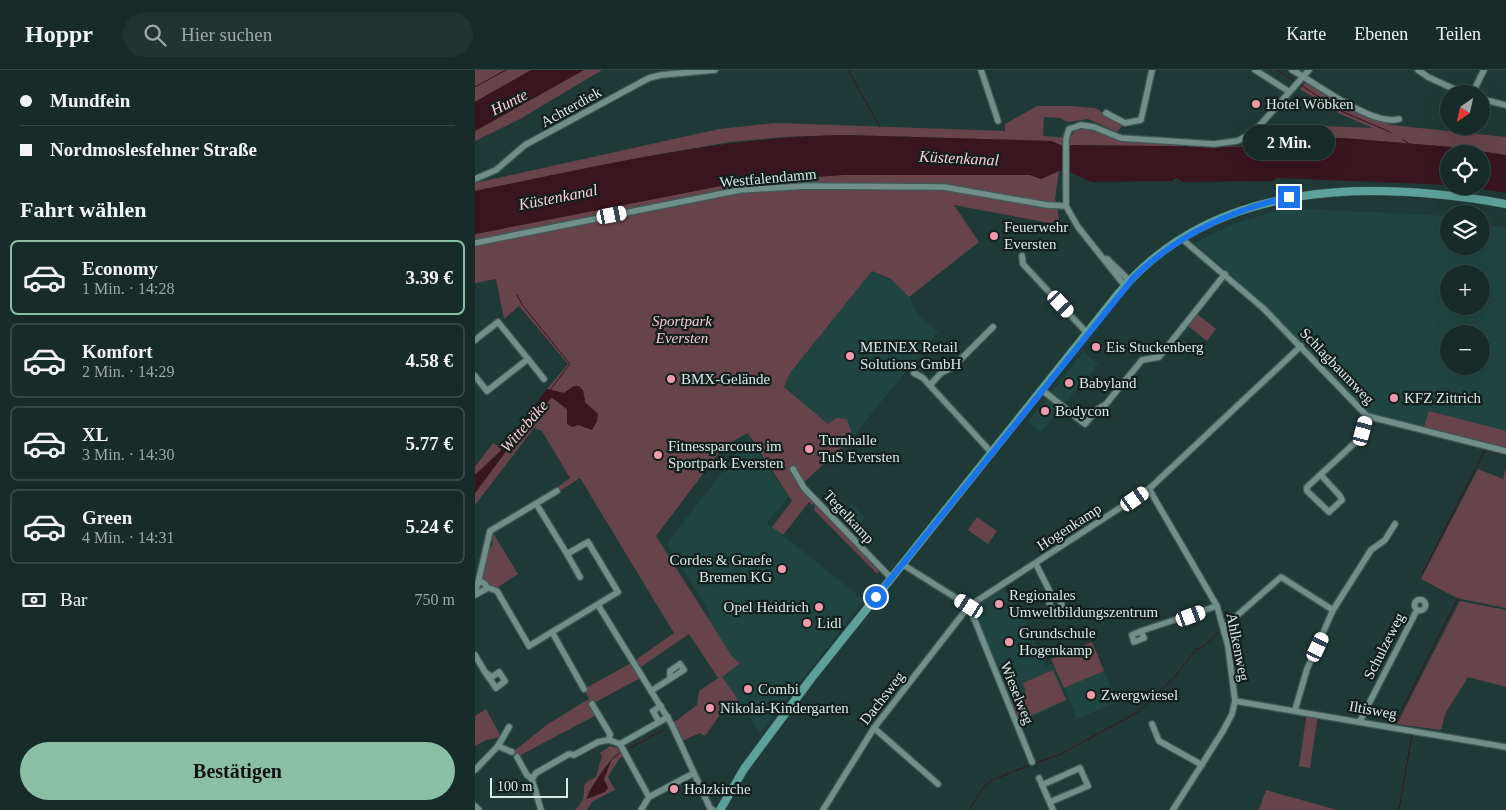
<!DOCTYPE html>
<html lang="de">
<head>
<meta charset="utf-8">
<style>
	:root { --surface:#172c28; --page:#203430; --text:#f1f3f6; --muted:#9ea7a8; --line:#364845; --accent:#8abfa5 }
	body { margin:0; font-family:"Times New Roman",serif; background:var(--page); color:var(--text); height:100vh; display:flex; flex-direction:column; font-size:19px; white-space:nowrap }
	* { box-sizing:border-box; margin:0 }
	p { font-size:16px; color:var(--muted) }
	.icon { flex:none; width:28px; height:28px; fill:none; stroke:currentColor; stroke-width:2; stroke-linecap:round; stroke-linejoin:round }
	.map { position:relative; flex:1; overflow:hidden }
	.details { display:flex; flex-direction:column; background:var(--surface); width:475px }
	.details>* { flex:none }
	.hud { display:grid; align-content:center; height:110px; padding:0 20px; background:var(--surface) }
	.needle { width:32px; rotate:214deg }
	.fabs { position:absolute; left:965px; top:15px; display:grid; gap:10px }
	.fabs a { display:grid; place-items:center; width:50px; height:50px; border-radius:50%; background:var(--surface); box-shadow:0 5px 20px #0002,0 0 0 1px var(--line); font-size:25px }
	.scale { position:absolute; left:15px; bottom:12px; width:78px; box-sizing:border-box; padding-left:5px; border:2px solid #d9e9e6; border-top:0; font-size:14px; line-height:18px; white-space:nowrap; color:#d9e9e6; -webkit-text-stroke:4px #131f1d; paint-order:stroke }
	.end { position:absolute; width:22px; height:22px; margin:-11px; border:6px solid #1a73e8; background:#fff; box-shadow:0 0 0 2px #fff }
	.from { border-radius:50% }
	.bubble { position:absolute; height:35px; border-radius:18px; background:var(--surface); box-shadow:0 5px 20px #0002,0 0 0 1px var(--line); font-size:16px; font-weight:700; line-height:35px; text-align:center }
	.car { position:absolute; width:15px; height:30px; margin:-15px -8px; border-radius:6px; box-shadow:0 0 4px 1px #0007; background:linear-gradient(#fff 24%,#345 0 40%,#fff 0 76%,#345 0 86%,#fff 0) }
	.hud b { display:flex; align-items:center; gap:18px; height:48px; font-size:19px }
	.hud b+b { border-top:1px solid var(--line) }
	.hud i { width:12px; height:12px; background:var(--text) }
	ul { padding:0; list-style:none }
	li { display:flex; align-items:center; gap:15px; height:75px; margin:0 10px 8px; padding:0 10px; border:2px solid var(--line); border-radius:8px }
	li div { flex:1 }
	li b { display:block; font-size:19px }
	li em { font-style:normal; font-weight:700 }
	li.current { border-color:var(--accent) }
	li>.icon { width:45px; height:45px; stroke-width:1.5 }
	h2 { padding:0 20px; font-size:22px; line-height:60px }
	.pay { display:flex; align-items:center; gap:12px; height:55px; padding:0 20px; font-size:19px }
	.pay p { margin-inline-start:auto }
	.primary-button { display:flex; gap:10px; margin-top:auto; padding:10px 20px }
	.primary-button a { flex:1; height:58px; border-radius:30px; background:var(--accent); color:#111; font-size:20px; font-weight:700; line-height:58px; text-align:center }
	header { display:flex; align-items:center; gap:30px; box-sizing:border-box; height:70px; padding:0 25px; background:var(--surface); border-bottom:1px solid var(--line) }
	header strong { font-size:24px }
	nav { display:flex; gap:28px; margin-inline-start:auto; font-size:18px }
	.search { width:350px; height:45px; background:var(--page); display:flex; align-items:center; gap:12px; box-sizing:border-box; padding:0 18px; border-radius:28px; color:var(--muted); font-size:19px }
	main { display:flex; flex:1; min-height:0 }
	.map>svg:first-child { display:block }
	.built { fill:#204540; fill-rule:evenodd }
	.green { fill:#67444b }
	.water { fill:#39151f }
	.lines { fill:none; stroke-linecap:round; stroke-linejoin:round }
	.stream { stroke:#39151f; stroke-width:1 }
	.minor-casing { stroke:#405956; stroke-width:8 }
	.major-casing { stroke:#405956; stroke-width:9 }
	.minor { stroke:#718e89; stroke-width:5.5 }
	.major { stroke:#5ca299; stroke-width:8 }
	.route { stroke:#1a73e8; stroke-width:6 }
	.poi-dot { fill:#f29aad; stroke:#131f1d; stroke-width:2 }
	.labels { text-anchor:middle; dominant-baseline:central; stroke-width:4.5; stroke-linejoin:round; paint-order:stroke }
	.poi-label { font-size:15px; fill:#d9e9e6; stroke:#131f1d; text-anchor:start }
	.street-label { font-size:15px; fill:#d9e9e6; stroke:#131f1d }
	.park-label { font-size:15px; font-style:italic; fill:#f6c9d1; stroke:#131f1d }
	.water-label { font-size:16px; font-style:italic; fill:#fbcdd5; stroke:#131f1d }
</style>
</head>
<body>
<header>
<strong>Hoppr</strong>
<div class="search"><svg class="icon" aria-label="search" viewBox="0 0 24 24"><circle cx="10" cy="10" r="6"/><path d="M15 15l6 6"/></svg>Hier suchen</div>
<nav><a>Karte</a><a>Ebenen</a><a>Teilen</a></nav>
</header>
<main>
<section class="details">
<div class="hud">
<b><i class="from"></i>Mundfein</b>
<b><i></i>Nordmoslesfehner Straße</b>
</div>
<h2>Fahrt wählen</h2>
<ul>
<li class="current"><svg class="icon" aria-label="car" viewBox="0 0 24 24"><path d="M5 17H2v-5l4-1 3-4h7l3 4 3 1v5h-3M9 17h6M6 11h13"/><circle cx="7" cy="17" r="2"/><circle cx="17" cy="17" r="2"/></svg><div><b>Economy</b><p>1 Min. · 14:28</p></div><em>3.39 €</em></li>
<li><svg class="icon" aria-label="car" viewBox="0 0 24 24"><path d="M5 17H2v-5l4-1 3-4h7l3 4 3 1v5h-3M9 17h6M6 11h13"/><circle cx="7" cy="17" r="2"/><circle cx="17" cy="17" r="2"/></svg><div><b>Komfort</b><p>2 Min. · 14:29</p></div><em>4.58 €</em></li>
<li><svg class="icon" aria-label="car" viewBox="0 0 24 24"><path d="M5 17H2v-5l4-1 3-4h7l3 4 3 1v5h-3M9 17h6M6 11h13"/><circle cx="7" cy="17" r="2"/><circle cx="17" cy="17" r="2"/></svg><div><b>XL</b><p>3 Min. · 14:30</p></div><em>5.77 €</em></li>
<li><svg class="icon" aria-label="car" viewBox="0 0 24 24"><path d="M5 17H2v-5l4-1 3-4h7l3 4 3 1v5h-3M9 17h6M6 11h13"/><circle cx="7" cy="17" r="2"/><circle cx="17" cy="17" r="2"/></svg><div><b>Green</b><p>4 Min. · 14:31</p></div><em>5.24 €</em></li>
</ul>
<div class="pay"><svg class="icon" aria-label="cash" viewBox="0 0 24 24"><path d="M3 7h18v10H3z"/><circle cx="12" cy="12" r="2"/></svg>Bar<p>750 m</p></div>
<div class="primary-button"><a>Bestätigen</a></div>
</section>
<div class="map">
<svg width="1031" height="740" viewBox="0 0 1031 740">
	<rect width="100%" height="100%" fill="#1f3a36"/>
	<g class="built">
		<path d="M812,138L974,146V176H1006V153L1031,158V361L954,341L949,357L893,343L835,281L752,200L719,173L761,153ZM974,204H1006V236H974ZM974,264H1006V296H974Z"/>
		<polygon points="397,201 424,215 434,227 444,246 463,262 374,371 376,361 353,354 309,317 315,304"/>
		<polygon points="608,282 623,294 566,362 553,352"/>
		<polygon points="274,367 313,427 292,453 389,530 285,663 246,607 265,592 258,588 233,549 236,545 192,474"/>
		<polygon points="377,434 389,447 377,464 363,447"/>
		<polygon points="527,516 550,550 571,596 577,594 592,630 542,655 494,536"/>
		<polygon points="629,601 643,631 602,649 589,618"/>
	</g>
	<g class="green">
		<polygon points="0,0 56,0 0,32"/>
		<polygon points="109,0 127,0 45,49 0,71 0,61"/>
		<polygon points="832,11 870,35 916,55 1031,67 1031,85 976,77 868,68 800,67 782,77 586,75 576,71 370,65 307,67 255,72 180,85 0,121 0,113 244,59 302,53 530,61 530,54 562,36 597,36 620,38 648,55 642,62 613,49 593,52 585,48 569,47 568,66 595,68 600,60 613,59 646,71 779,77 768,72 782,66 794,54 898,58 865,44 825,19"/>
		<polygon points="584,101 580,128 585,155 479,135 504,172 434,227 416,209 397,201 315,303 309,317 353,354 362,348 372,349 376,361 374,371 325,416 339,433 337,435 334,432 308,465 297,457 317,431 273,363 249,376 181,466 258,588 265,593 247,607 264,631 247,642 230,666 225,663 205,672 197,654 222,635 224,621 243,608 214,564 163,599 167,607 117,634 123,644 42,687 38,682 73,654 114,629 109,619 158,592 199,563 105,408 83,422 81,418 95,408 67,361 59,358 0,435 0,423 58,345 77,327 92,339 92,354 110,332 108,320 99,316 89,323 72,319 93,294 44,236 29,249 21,209 0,213 0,164 266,112 368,105 555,105 566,109"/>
		<polygon points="722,244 741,259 732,271 713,256"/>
		<polygon points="954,341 1031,361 1031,379 949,357"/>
		<polygon points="18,373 27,379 0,405 0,397"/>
		<polygon points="1031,397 1031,538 982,528 946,509 1003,399 1028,409"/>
		<polygon points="341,434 404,501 402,504 339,440"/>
		<polygon points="502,447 522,461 513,474 493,460"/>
		<polygon points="18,463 43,504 23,517 15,515 6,506 13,476 17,477 18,471 15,469 14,466"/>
		<polygon points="985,531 1031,540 1031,617 993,607 970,644 966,660 922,654"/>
		<polygon points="617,572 629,601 589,618 576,589"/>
		<polygon points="578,600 591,630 545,650 535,629 551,621 548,613"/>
		<polygon points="11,639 26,667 11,670 0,676 0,646"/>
		<polygon points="832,642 843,644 835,698 824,696"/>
		<path d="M135,676L144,679L149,686L145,688L133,707L140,720L118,731L112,740H100C103,737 106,733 108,729C112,716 103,715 121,707L127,686L125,683Z"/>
		<polygon points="791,720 862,740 784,740"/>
	</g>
	<g class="water">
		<polygon points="56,0 109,0 0,61 0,32"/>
		<path d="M370,65L576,71L586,75L782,77L800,67L868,68L976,77L1031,85V123L984,116H1006V84H974V115L802,108L798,111L708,112L701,108L697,111L617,112L594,102L584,101L566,109L555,105H368L266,112L0,164V121C123,96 244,67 370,65Z"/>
		<polygon points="99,316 104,316 108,320 110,332 123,344 122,351 117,360 103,355 97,357 92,354 92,339 77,328 58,345 0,423 0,405 23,384 72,319 89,323"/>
		<path d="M137,689L129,709L133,718L130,722L112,729C112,721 131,696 137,689Z"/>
	</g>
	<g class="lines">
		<g class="stream">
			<polyline points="373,0 405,57"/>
			<polyline points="802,0 821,12"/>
			<polyline points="824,14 866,41 915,62"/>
			<polyline points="0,17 31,0"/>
			<polyline points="928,70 935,74"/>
			<polyline points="42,225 48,236 95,294 75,320"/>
			<polyline points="947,504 1010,380 1031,385"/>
			<polyline points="919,655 982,530"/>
			<polyline points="153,679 187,661"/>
			<polyline points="137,689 146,682"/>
			<polyline points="560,693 584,685 663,642 698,609 722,578 725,579 744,562"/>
			<polyline points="494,740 508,718 517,710 555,695"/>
			<polyline points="924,740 937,664"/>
		</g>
		<g class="minor-casing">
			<g id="minor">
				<polyline points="506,0 523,51"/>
				<polyline points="780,0 813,21"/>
				<path d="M817,0C841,13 898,57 924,49"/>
				<polyline points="943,0 953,7 990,24"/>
				<polyline points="997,24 1009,0"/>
				<polyline points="1006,29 1031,35"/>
				<polyline points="631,43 650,53 666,50 677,0"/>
				<polyline points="0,109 21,100 50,75 174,8 186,5 240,0"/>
				<polyline points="707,169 788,238 892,346 1031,381"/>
				<polyline points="0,173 265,120 330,116 469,117 572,135 591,136"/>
				<polyline points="547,186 548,194 612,263"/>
				<polyline points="632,189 655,211"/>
				<polyline points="650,216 603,157 591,136 591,69 594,59 606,55 619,57 646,68 739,74 762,71 778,63 834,0"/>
				<polyline points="0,270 23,252 53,289 12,321 0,306"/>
				<polyline points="53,289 69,309"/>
				<polyline points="439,303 448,308 516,382"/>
				<polyline points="455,315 466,303 478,297 518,257"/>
				<polyline points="567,320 610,354 623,339 631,334 667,290 684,287 750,204"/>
				<polyline points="318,399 329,418 416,508"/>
				<polyline points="846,405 865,426 867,430 854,442 832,421 832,417 884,369 892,346"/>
				<polyline points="674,419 742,536 753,576 760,631 757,644 748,661 698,740"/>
				<polyline points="62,435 92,484"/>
				<polyline points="427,494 494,536 674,419 826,276"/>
				<polyline points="561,494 578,528 574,532 578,542 588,538 584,528 578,528"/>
				<polyline points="3,513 15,461 82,421"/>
				<polyline points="11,517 22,521 54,576 143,522 113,472 92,484 105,507"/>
				<polyline points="0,523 3,513 7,512 11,515 11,519 0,525"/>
				<circle cx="945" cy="535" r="5.5"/>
				<polyline points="123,535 197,655 235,738 238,740"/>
				<polyline points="494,536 557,692"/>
				<polyline points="749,557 806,507 858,540"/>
				<polyline points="666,561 657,565 659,572 669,568 666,561 742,536"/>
				<polyline points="77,562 109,619"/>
				<polyline points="0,585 10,602"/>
				<polygon points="10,602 17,607 24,602 30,611 21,618"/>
				<polyline points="176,621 209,600 205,594 195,601 195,609"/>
				<polyline points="760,631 1031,677"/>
				<polyline points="117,634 135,664 134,670 145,674 174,727 166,740"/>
				<polyline points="820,640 832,599 858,540 896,480 910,470 920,454"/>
				<polyline points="885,651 942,540"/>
				<polyline points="184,652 178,641 186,636"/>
				<polyline points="677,654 684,671 727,695"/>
				<polyline points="399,658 463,714"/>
				<polyline points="145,674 193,647"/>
				<polyline points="23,676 34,657"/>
				<polyline points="42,687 52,705 57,709 66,740"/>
				<polyline points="0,700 23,676 37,682"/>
				<polyline points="564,708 578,740"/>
				<polyline points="57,709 61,703 94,684 99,685 123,672 134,670"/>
				<polyline points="567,715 605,698 613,716 575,732"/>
				<polyline points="174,727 219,703"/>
				<polyline points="0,736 4,740"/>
				<polyline points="348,740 399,658 494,536"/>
			</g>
		</g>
		<g class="major-casing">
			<path id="major" d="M245,740L269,699L335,610L643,224C738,109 896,110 1031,134"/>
		</g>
		<use href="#minor" class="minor"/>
		<use href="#major" class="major"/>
	</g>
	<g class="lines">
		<path class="route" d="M401,527L660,206C703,165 757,140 814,127"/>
	</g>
	<g class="poi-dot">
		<circle cx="781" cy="34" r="5"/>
		<circle cx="519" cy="166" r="5"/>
		<circle cx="621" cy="277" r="5"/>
		<circle cx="375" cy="286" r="5"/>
		<circle cx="196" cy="309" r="5"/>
		<circle cx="594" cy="313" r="5"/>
		<circle cx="919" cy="328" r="5"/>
		<circle cx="570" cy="341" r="5"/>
		<circle cx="334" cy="379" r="5"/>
		<circle cx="183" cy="385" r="5"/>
		<circle cx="307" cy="499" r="5"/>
		<circle cx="524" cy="534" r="5"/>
		<circle cx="344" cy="537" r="5"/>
		<circle cx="332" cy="553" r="5"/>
		<circle cx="534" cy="572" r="5"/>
		<circle cx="273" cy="619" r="5"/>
		<circle cx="616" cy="625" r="5"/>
		<circle cx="235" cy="638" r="5"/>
		<circle cx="199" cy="719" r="5"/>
	</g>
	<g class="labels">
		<g class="poi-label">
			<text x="791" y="34">Hotel Wöbken</text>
			<text x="529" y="157">Feuerwehr<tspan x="529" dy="17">Eversten</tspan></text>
			<text x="385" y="277">MEINEX Retail<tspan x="385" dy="17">Solutions GmbH</tspan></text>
			<text x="631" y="277">Eis Stuckenberg</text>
			<text x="206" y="309">BMX-Gelände</text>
			<text x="604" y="313">Babyland</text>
			<text x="929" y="328">KFZ Zittrich</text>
			<text x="580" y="341">Bodycon</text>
			<text x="344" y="370">Turnhalle<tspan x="344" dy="17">TuS Eversten</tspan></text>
			<text x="193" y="376">Fitnessparcours im<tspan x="193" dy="17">Sportpark Eversten</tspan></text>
			<text x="297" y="490" text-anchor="end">Cordes &amp; Graefe<tspan x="297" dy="17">Bremen KG</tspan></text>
			<text x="534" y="525">Regionales<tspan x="534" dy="17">Umweltbildungszentrum</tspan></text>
			<text x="334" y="537" text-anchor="end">Opel Heidrich</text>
			<text x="342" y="553">Lidl</text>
			<text x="544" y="563">Grundschule<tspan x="544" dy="17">Hogenkamp</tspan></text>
			<text x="283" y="619">Combi</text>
			<text x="626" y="625">Zwergwiesel</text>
			<text x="245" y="638">Nikolai-Kindergarten</text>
			<text x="209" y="719">Holzkirche</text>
		</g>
		<g class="street-label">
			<text transform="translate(96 37) rotate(-29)">Achterdiek</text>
			<text transform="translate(293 108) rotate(-5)">Westfalendamm</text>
			<text transform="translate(862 296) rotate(46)">Schlagbaumweg</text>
			<text transform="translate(374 447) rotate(47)">Tegelkamp</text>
			<text transform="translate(594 457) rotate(-33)">Hogenkamp</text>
			<text transform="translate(909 576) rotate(-63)">Schulzeweg</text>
			<text transform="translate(763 577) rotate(79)">Ahlkenweg</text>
			<text transform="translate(542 623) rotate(68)">Wieselweg</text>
			<text transform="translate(407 628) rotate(-52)">Dachsweg</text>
			<text transform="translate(898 640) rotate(10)">Iltisweg</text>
		</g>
		<g class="park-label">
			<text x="207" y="251">Sportpark<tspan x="207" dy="17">Eversten</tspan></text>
		</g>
		<g class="water-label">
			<text transform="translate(34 32) rotate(-27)">Hunte</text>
			<text transform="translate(484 88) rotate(3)">Küstenkanal</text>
			<text transform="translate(83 127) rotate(-11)">Küstenkanal</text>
			<text transform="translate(49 356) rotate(-49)">Wittebäke</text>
		</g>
	</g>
</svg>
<div class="fabs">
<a><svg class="needle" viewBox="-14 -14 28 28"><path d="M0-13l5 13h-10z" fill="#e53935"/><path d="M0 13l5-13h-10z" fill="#9ea7a8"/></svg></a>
<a><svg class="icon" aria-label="locate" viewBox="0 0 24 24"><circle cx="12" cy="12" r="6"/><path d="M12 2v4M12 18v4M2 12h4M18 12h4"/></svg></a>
<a><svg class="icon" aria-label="layers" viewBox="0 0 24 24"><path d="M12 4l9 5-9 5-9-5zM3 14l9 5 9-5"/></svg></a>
<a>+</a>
<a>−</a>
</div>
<div class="scale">100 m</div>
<i class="end from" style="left:401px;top:527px"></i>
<i class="end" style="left:814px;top:127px"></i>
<div class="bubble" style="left:768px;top:55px;width:92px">2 Min.</div>
<i class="car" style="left:137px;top:145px;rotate:79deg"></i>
<i class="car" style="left:586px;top:234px;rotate:137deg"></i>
<i class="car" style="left:888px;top:361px;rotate:15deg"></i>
<i class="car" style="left:660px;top:429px;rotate:55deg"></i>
<i class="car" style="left:494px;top:536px;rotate:302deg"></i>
<i class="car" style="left:716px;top:546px;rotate:70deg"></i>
<i class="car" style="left:843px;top:577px;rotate:25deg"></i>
</div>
</main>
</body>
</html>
